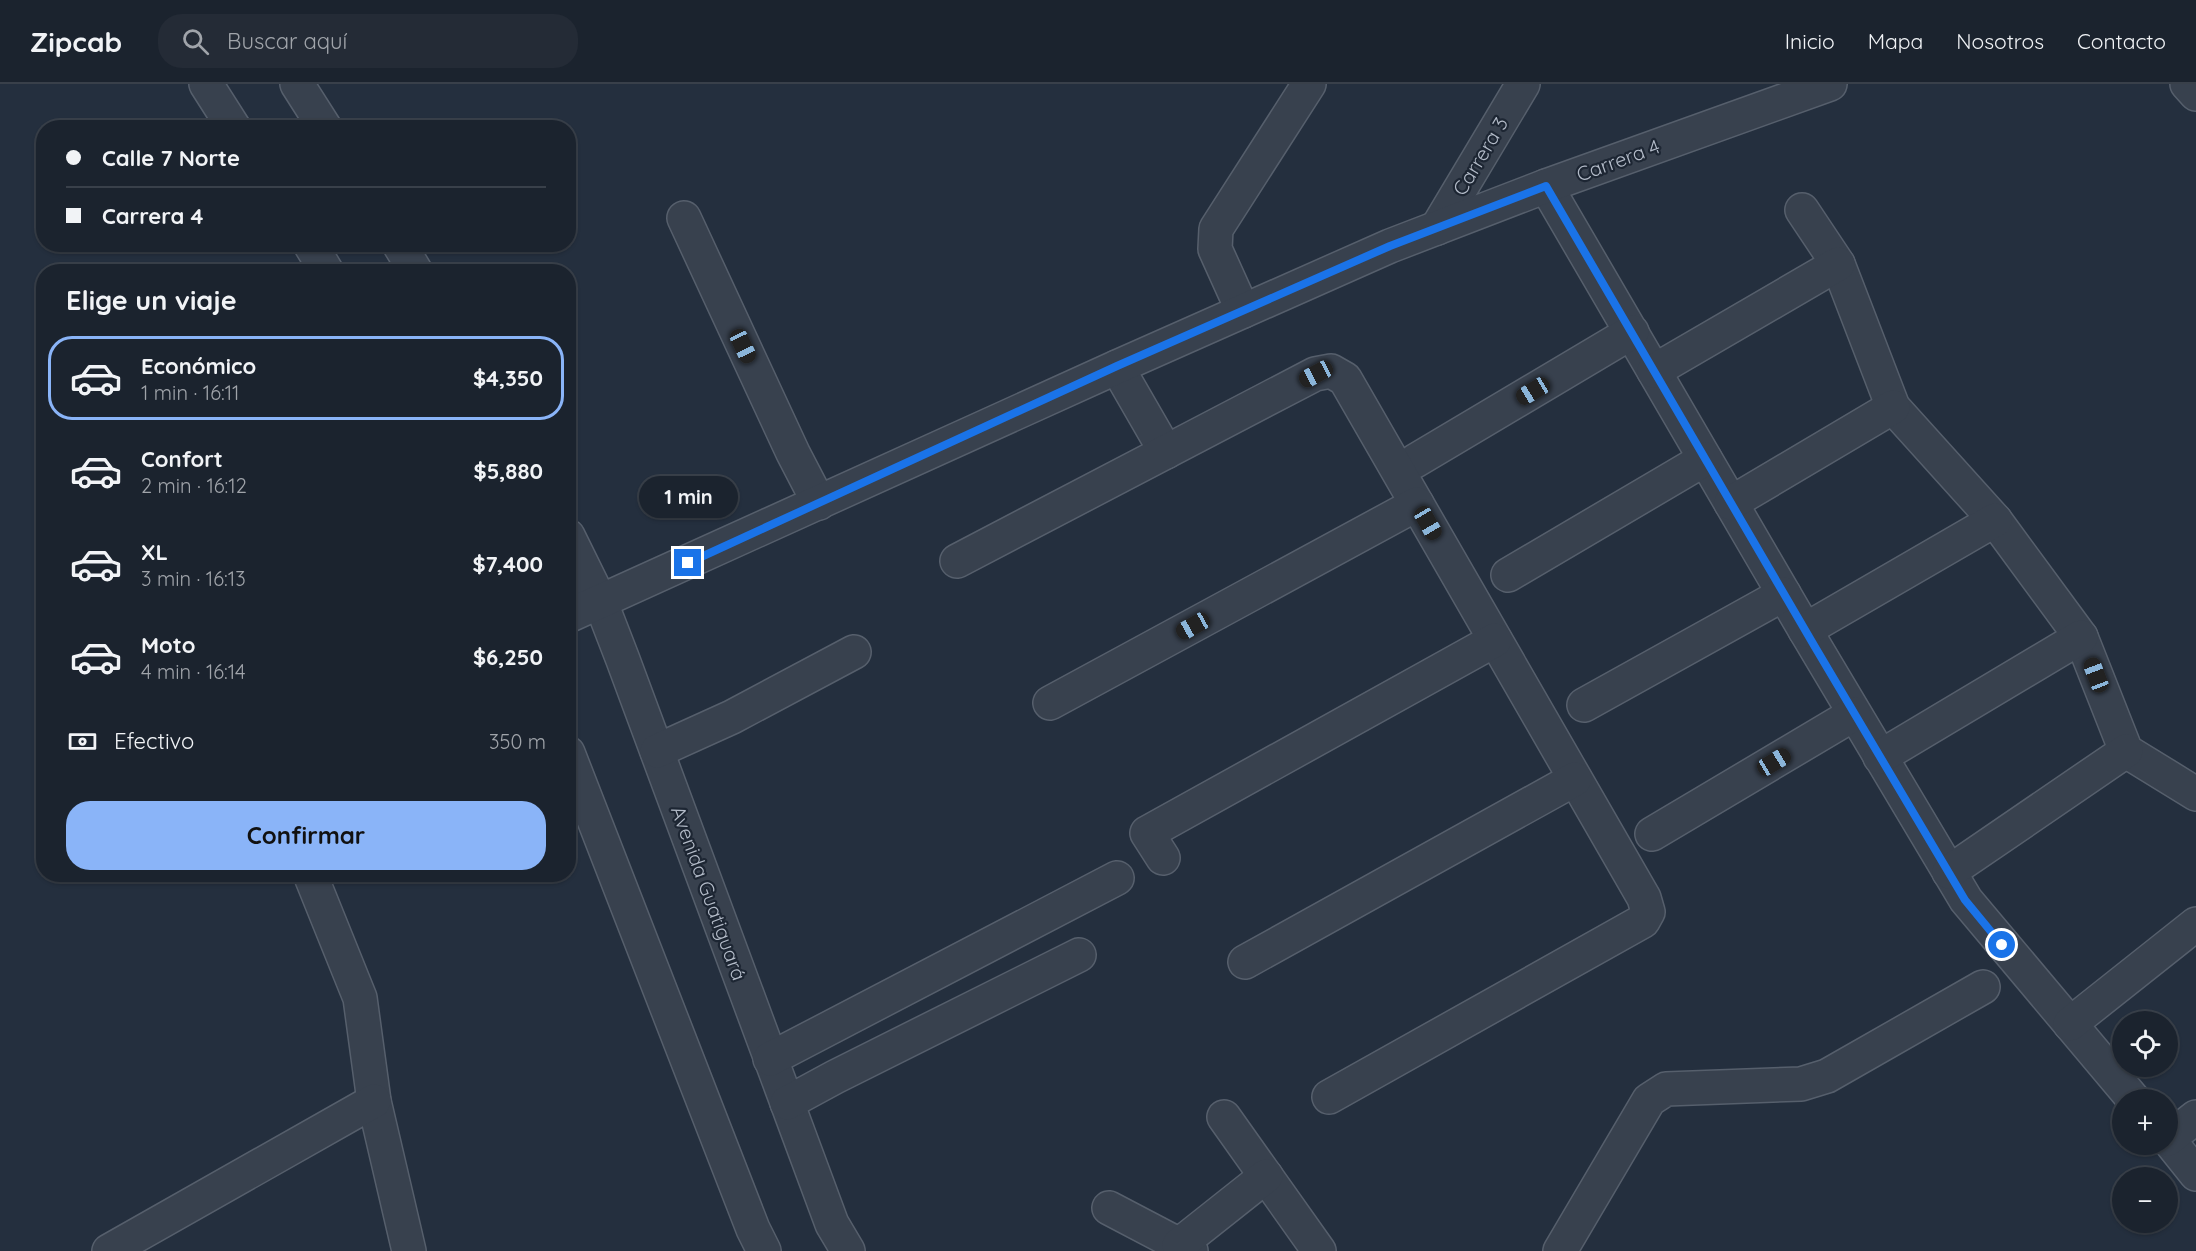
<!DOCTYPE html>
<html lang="es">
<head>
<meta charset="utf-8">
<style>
	:root { --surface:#1b232e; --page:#242b36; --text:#f1f3f6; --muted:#a0a4aa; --line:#39404a; --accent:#8ab4f8 }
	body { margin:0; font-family:Quicksand,sans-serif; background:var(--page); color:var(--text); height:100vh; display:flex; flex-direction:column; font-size:22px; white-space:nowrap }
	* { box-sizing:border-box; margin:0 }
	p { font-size:20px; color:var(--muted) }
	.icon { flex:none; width:33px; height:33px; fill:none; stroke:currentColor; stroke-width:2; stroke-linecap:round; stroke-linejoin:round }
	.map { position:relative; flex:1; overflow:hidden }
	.drawer { position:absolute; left:36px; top:180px; width:540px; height:618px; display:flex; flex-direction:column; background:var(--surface); border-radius:24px; box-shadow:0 2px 4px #0004,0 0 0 2px var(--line) }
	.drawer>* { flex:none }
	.guide { position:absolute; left:36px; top:36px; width:540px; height:132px; border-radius:24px; box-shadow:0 2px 4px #0004,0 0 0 2px var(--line); display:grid; align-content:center; height:132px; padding:0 30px; background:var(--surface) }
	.fabs { position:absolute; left:2112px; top:927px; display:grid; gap:12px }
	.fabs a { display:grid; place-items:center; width:66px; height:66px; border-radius:50%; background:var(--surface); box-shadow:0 2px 4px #0004,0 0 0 2px var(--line); font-size:30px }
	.end { position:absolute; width:27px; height:27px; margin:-14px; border:8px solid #1a73e8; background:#fff; box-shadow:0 0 0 3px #fff }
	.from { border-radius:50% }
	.bubble { position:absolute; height:42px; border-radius:21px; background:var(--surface); box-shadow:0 2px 4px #0004,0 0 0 2px var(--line); font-size:20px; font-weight:800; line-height:42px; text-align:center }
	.car { position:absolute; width:18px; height:36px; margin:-18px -9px; border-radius:8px; box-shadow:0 0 4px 2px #0007; background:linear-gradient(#222 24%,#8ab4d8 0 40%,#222 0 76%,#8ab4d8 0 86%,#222 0) }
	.guide b { display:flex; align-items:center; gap:21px; height:57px; font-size:22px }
	.guide b+b { border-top:2px solid var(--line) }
	.guide i { width:15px; height:15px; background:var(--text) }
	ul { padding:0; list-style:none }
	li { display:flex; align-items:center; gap:18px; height:84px; margin:0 12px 9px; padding:0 18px; border:3px solid transparent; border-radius:24px }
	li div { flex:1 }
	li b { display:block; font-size:22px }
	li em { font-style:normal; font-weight:800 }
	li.active { border-color:var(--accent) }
	li>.icon { width:54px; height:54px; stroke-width:1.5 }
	h2 { padding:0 30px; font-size:27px; line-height:72px }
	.pay { display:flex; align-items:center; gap:15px; height:66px; padding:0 30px; font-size:22px }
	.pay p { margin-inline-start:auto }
	.button { display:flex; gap:12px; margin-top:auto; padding:12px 30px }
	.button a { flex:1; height:69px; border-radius:24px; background:var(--accent); color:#111; font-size:24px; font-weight:800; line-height:69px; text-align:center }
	header { display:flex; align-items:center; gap:36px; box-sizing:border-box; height:84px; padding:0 30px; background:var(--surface); border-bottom:2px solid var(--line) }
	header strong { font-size:28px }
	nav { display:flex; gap:33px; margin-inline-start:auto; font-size:21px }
	.search { width:420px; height:54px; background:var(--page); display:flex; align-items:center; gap:15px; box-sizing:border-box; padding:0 21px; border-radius:24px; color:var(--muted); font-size:22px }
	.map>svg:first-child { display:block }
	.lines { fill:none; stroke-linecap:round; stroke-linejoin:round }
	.minor-casing { stroke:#565f6c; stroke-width:36 }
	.minor { stroke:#38414e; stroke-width:33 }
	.route { stroke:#1a73e8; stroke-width:8 }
	.labels { text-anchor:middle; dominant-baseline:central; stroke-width:4.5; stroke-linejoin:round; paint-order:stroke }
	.street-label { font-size:20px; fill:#b4bcc9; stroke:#1d2633 }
</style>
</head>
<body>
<header>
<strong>Zipcab</strong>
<div class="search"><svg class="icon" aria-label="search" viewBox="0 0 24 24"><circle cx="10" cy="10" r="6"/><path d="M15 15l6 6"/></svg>Buscar aquí</div>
<nav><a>Inicio</a><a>Mapa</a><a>Nosotros</a><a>Contacto</a></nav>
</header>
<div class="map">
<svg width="2196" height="1167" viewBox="0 0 2196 1167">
	<rect width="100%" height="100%" fill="#242f3e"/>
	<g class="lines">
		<g class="minor-casing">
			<g id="minor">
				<polyline points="206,0 234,44"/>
				<polyline points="297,0 325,44"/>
				<polyline points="2187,0 2196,10"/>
				<polyline points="1546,102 1805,546 1966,816 2134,1016"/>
				<polyline points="1802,126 1838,180 1893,323 1995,436 2081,553 2126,667 2196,710"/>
				<polyline points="684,134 793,369 819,419"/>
				<polyline points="1437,144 1523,0"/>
				<polyline points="310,160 327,188"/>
				<polyline points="399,160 416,188"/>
				<polyline points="1243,227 1215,165 1216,145 1309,0"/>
				<polyline points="1117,283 1166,368"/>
				<polyline points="1654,287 1838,180"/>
				<polyline points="1415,377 1632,248"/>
				<polyline points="1731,419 1893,323"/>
				<polyline points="568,452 601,519 623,576 832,1140 848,1167"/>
				<polyline points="957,477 1315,290 1331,287 1345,295 1644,814 1648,828 1643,837 1329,1013"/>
				<polyline points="1508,491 1705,375"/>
				<polyline points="568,532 1117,283 1390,162 1546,102 1830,0"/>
				<polyline points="1805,546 1995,436"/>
				<polyline points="1050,619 1417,420"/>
				<polyline points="1584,621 1784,510"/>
				<polyline points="657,667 732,633 854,568"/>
				<polyline points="568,669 753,1145 764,1167"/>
				<polyline points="1880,673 2081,553"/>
				<polyline points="1652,750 1854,630"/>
				<polyline points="1163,774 1147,749 1495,556"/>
				<polyline points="1949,788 2126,667"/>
				<polyline points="310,790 360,914 374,1017 409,1167"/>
				<polyline points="1245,878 1575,695"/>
				<polyline points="2070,940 2196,840"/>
				<polyline points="770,975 1117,794"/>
				<polyline points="787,1019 835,993 1079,871"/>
				<polyline points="1224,1033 1319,1167"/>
				<polyline points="2168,1055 2196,1090"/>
				<polyline points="2168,1055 2196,1033"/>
				<polyline points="1109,1124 1191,1167"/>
				<polyline points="1179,1161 1266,1092"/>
				<polyline points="109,1167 374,1017"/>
				<polyline points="1560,1167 1649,1016 1666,1005 1801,1000 1827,992 1983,903"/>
			</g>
		</g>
		<use href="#minor" class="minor"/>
	</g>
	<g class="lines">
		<polyline class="route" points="688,479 1117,282 1390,162 1546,102 1815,563 1965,816 2002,861"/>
	</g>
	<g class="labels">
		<g class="street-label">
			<text transform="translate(1480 72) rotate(-59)">Carrera 3</text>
			<text transform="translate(1618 76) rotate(-20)">Carrera 4</text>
			<text transform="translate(709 809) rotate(70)">Avenida Guatiguará</text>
		</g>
	</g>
</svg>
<div class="fabs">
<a><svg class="icon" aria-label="locate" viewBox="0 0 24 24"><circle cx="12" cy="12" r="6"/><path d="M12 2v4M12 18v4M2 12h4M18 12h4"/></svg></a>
<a>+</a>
<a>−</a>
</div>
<i class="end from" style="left:2002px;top:861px"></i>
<i class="end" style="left:688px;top:479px"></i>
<div class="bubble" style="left:639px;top:392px;width:99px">1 min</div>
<i class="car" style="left:743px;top:262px;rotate:155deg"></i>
<i class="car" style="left:1316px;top:290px;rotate:242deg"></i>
<i class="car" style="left:1533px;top:307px;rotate:239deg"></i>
<i class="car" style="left:1428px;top:439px;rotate:150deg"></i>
<i class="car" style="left:1193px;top:542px;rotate:241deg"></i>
<i class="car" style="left:2096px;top:591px;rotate:339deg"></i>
<i class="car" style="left:1774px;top:678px;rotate:59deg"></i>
<div class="guide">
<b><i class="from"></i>Calle 7 Norte</b>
<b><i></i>Carrera 4</b>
</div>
<section class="drawer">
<h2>Elige un viaje</h2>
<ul>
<li class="active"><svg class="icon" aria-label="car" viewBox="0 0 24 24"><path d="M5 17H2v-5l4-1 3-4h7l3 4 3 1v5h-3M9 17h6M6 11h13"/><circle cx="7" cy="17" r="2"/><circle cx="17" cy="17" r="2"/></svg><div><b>Económico</b><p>1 min · 16:11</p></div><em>$4,350</em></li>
<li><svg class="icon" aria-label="car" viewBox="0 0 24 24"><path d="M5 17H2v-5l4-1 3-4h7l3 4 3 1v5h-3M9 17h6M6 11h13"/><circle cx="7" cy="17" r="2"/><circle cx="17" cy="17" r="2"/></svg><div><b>Confort</b><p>2 min · 16:12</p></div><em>$5,880</em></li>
<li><svg class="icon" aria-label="car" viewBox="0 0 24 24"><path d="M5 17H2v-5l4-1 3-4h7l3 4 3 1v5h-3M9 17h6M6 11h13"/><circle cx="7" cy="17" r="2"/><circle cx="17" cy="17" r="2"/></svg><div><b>XL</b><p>3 min · 16:13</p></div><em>$7,400</em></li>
<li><svg class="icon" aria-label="car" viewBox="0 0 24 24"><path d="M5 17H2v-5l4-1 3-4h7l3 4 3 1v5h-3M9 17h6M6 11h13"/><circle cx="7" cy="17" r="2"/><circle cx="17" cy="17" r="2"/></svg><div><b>Moto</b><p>4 min · 16:14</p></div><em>$6,250</em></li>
</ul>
<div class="pay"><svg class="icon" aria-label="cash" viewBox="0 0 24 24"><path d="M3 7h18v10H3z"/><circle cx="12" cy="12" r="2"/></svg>Efectivo<p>350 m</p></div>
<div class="button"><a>Confirmar</a></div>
</section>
</div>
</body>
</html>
